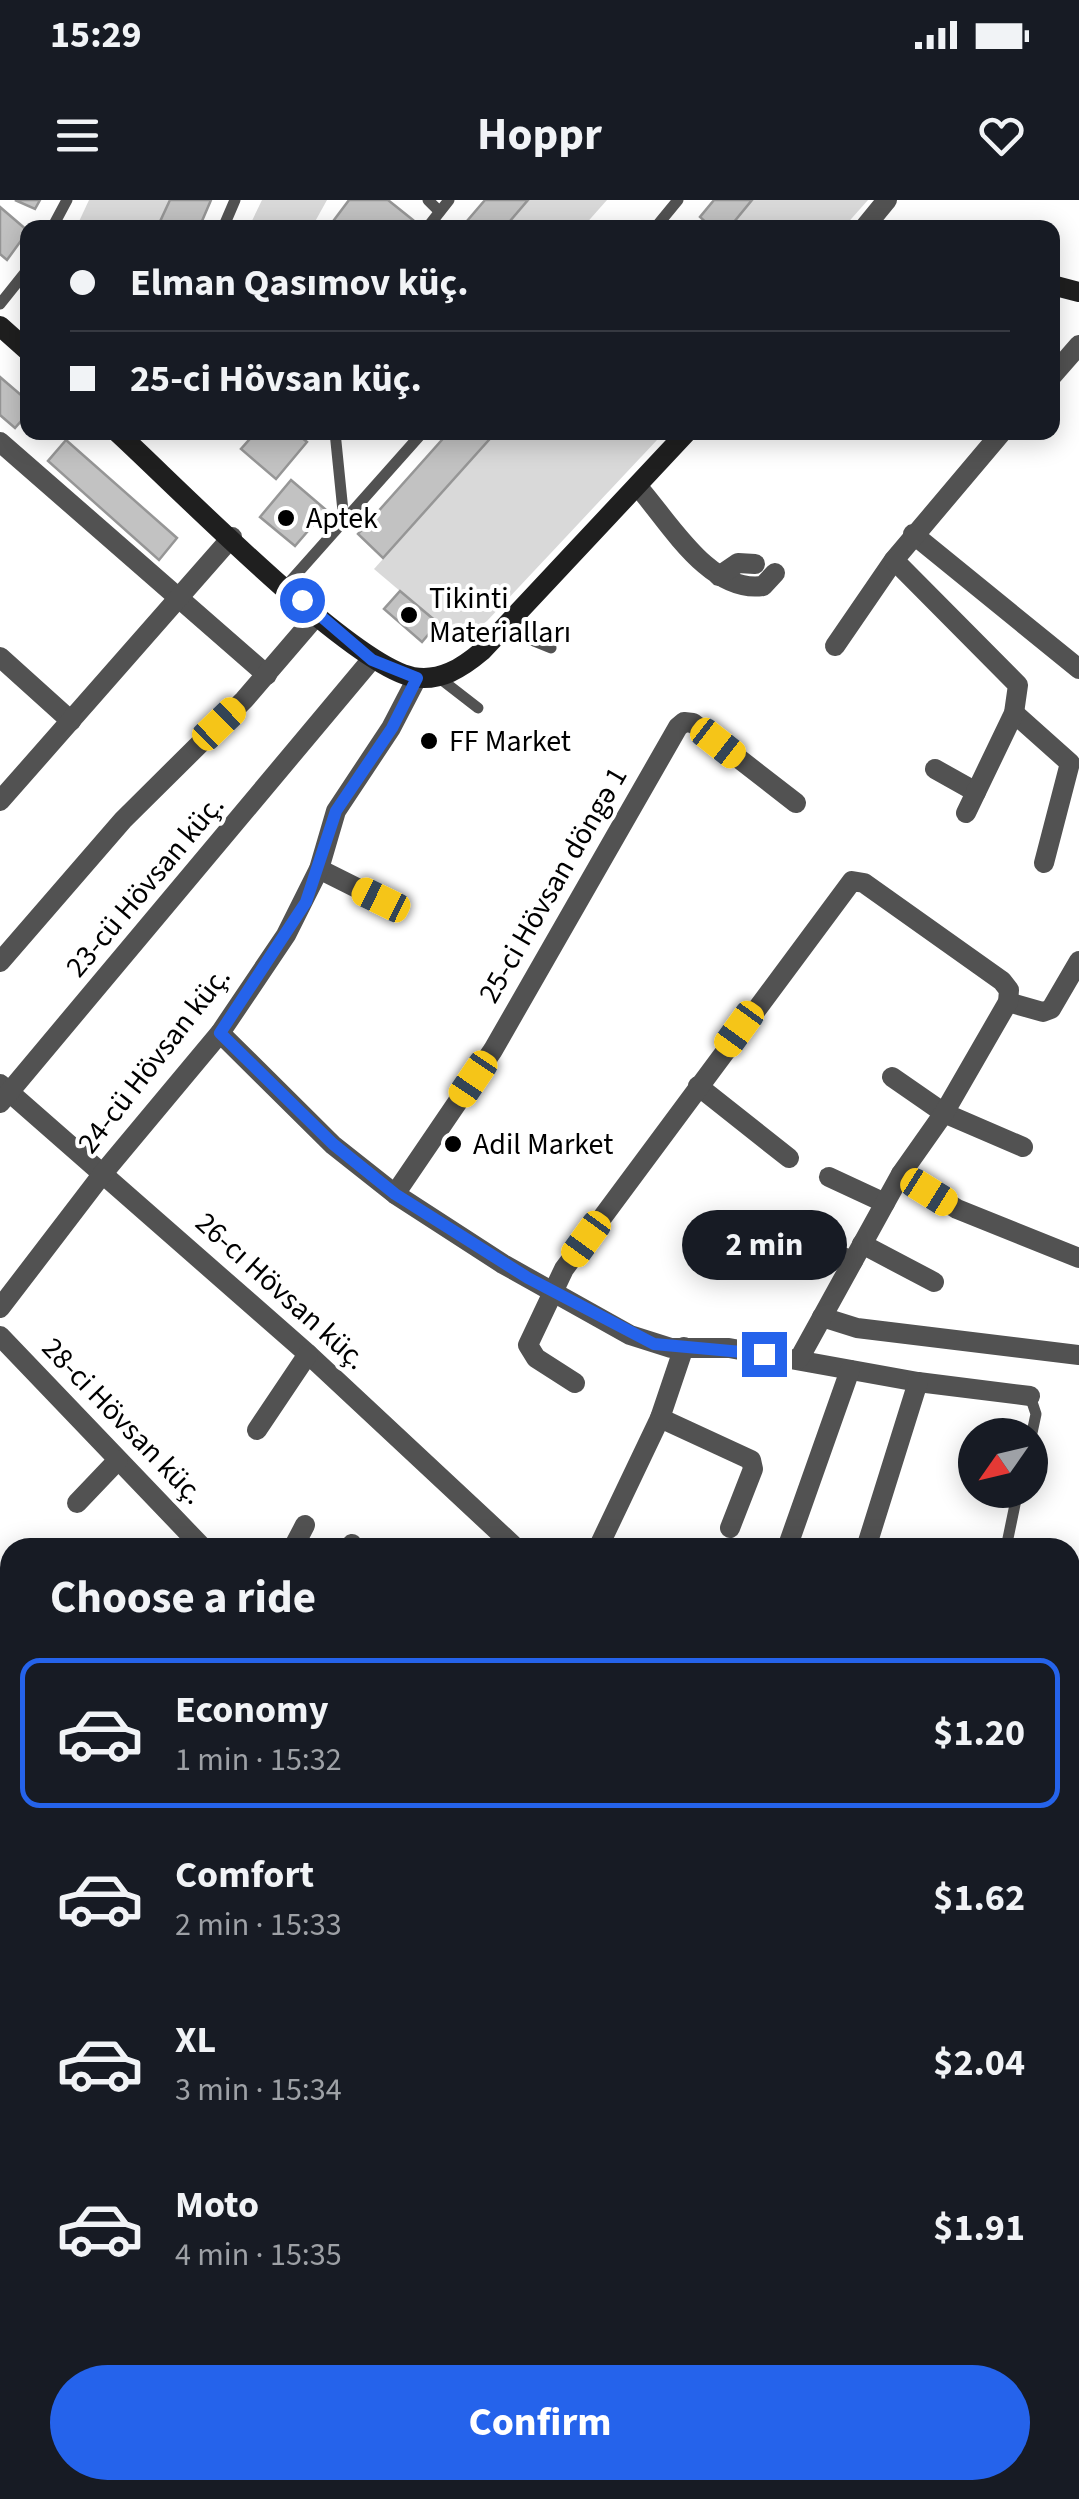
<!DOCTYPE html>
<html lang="en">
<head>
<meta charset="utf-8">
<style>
	:root { --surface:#171b24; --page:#20242c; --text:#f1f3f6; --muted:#9ea1a6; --line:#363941; --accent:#2563eb }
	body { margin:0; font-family:"Source Sans 3",sans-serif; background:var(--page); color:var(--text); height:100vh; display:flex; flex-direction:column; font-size:38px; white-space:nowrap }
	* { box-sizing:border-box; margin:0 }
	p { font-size:32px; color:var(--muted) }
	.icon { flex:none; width:55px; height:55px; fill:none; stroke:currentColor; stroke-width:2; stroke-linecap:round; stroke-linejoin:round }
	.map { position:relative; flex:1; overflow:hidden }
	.sheet { position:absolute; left:0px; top:1338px; width:1080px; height:962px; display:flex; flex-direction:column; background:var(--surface); border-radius:30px 30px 0 0; box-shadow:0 5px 25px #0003 }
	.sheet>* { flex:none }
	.guide { position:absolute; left:20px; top:20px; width:1040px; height:220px; border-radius:20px; box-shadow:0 5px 25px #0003; display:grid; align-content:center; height:220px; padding:0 50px; background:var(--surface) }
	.needle { width:65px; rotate:236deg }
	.buttons { position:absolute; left:958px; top:1218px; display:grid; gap:20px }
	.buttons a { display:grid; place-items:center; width:90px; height:90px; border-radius:50%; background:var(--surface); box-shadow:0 5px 25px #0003; font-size:50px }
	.end { position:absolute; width:45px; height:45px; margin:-22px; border:12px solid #2563eb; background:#fff; box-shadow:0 0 0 5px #fff }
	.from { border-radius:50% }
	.bubble { position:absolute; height:70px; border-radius:35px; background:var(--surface); box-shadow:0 5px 25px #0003; font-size:32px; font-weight:700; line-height:70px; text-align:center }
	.car { position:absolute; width:30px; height:60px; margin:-30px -15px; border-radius:12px; box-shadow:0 0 8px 2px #0007; background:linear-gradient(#f5c518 24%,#345 0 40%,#f5c518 0 76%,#345 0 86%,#f5c518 0) }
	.guide b { display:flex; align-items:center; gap:35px; height:95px; font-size:38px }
	.guide b+b { border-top:2px solid var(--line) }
	.guide i { width:25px; height:25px; background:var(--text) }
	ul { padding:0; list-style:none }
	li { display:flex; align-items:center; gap:30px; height:150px; margin:0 20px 15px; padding:0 30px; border:5px solid transparent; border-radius:20px }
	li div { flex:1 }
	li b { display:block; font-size:38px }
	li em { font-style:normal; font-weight:700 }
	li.on { border-color:var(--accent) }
	li>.icon { width:90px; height:90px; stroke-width:1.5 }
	h2 { padding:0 50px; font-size:45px; line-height:120px }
	.action { display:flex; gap:20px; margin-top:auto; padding:20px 50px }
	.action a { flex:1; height:115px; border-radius:60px; background:var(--accent); color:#fff; font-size:40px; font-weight:700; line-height:115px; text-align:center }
	.status { display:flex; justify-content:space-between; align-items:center; height:70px; padding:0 50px; background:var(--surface); direction:ltr }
	.status svg { height:28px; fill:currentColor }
	header { display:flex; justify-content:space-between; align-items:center; height:130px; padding:0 50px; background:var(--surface); font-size:45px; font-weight:700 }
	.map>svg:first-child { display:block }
	.park { fill:#d9d9d9 }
	.building { fill:#c2c2c2; stroke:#969696; stroke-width:2.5 }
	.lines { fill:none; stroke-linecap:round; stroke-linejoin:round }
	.service { stroke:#525252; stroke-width:11 }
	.minor { stroke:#525252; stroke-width:20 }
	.tertiary { stroke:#525252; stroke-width:20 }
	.secondary { stroke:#1f1f1f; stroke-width:20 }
	.route { stroke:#2563eb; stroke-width:12 }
	.poi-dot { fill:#000; stroke:#fff; stroke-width:4 }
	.labels { text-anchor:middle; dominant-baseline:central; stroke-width:8; stroke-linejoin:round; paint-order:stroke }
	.poi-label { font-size:30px; fill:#000; stroke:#fff; text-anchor:start }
	.street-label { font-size:30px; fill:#000; stroke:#fff }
</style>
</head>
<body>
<div class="status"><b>15:29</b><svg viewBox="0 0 49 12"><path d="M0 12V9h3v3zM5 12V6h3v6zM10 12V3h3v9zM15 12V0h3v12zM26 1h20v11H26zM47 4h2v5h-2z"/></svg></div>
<header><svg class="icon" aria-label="menu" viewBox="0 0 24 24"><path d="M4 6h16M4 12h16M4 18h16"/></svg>Hoppr<svg class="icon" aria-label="heart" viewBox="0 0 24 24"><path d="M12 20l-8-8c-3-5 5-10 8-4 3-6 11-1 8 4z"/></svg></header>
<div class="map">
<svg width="1079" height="2299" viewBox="0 0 1079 2299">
	<rect width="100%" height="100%" fill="#fff"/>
	<g class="park">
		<polygon points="89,0 170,0 157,27 76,28"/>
		<polygon points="262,0 327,0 312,27 249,27"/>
		<polygon points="528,0 607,0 583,27 504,28"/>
		<polygon points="752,0 868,0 844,27 729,28"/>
		<polygon points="648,232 657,240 487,421 459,441 374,369 496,233"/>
	</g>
	<g class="building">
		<polygon points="15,0 40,0 35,9"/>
		<polygon points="170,0 211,0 199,28 157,28"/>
		<polygon points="349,0 388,0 413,20 407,28 328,28"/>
		<polygon points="485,0 528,0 504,28 461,28"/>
		<polygon points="714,0 752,0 729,28 712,28 700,17"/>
		<polygon points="0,7 28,31 7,60 0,54"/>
		<polygon points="0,177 28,201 28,213 15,228 0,215"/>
		<polygon points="256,232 295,232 307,242 276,279 241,249"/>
		<polygon points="449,232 496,232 383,358 358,334"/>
		<polygon points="66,240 177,338 159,360 48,261"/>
		<polygon points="291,280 326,310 295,346 260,317"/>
		<polygon points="400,391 438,423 422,442 384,409"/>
	</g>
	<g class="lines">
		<g class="service">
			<polyline points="428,0 439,11"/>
			<polyline points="52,28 67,0"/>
			<polyline points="223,28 235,0"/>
			<polyline points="427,28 449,0"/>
			<polyline points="655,28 678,0"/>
			<polyline points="0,104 28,69"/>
			<polyline points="335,232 344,321"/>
			<polyline points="286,386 423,232"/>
			<polyline points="504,429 551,448"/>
			<polyline points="438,477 478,508"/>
			<polyline points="1030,1242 1036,1214 1030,1196"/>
			<polyline points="1006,1348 1018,1290"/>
		</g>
		<g class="minor">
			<polyline points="1052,176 1079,145"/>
			<polyline points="0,242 267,475"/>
			<path d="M639,288C669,322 710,394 763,386L775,373"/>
			<polyline points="913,334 1079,469"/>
			<polyline points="719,376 738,363 755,364"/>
			<polyline points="835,446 894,360"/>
			<polyline points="0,457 71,521"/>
			<polyline points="1014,513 1070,563 1044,663"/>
			<polyline points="935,569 976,592"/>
			<polyline points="0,601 232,337"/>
			<polyline points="966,613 1014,513 1018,485 894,360 1002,232"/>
			<polyline points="319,669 381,700"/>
			<polyline points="0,762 123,620 244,500 317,415"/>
			<polyline points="1008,802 1043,812 1051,809 1079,761"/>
			<polyline points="220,833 333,945 395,994 503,1064 630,1135 671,1148 729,1148 918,1182 1030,1196"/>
			<polyline points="892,877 944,913 1023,947"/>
			<polyline points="0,884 308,1154 516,1348"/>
			<polyline points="698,886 789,958"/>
			<polyline points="0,903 372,459"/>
			<polyline points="901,974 957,1009 1079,1058"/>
			<polyline points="829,977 885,1003"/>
			<polyline points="395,994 493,850 678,527 684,522 693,523 796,603"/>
			<polyline points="862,1044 934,1082"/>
			<polyline points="760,1046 791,1038 853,1061"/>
			<polyline points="0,1108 104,972 220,833 286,735 319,669 336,611 391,528 417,478"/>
			<polyline points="822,1117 857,1128 1079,1155"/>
			<polyline points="0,1136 203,1348"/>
			<polyline points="575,1183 536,1158 528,1145 564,1069 852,681 864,683 1002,781 1009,790 1008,802 944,913 901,974 799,1159"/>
			<polyline points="660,1218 751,1260 753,1269 730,1328"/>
			<polyline points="257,1230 308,1154"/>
			<polyline points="77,1303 118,1260"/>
			<polyline points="293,1348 305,1325"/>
			<polyline points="349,1348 352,1344"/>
			<polyline points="598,1348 660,1218 684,1147"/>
			<polyline points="787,1348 850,1170"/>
			<polyline points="866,1348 918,1182"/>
			<polyline points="1,1559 10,1566"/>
			<polyline points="0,1624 10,1632"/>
			<polyline points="0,1677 10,1662"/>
			<polyline points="1070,1718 1079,1719"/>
			<polyline points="0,1901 10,1909"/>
			<polyline points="0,2031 10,2017"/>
			<polyline points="1070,2053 1079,2055"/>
			<polyline points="1070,2188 1079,2190"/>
			<polyline points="0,2193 10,2202"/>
			<polyline points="112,2290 122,2299"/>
			<polyline points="306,2290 314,2299"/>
			<polyline points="419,2290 430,2299"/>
			<polyline points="649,2290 660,2299"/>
			<polyline points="786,2290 797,2299"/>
			<polyline points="980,2290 1001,2299"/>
		</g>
		<polyline class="tertiary" points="864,28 887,0"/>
		<g class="secondary">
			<polyline points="1052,85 1079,92"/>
			<polyline points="0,126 28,151"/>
			<path d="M117,232C174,284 350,465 413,477C440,482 462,468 482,451L687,232"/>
		</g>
	</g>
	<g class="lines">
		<polyline class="route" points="302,400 372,460 417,478 392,528 336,611 306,702 220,833 333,944 395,994 528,1078 654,1144 764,1154"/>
	</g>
	<g class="poi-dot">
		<circle cx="286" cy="318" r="10"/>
		<circle cx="409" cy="415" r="10"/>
		<circle cx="429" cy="541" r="10"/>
		<circle cx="453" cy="944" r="10"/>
	</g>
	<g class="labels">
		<g class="poi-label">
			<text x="306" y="318">Aptek</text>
			<text x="429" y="398">Tikinti<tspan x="429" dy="34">Materialları</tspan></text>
			<text x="449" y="541">FF Market</text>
			<text x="473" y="944">Adil Market</text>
		</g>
		<g class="street-label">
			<text transform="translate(553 685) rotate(-60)">25-ci Hövsan döngə 1</text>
			<text transform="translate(145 686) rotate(-50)">23-cü Hövsan küç.</text>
			<text transform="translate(154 860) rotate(-52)">24-cü Hövsan küç.</text>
			<text transform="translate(281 1091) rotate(42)">26-cı Hövsan küç.</text>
			<text transform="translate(123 1221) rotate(46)">28-ci Hövsan küç.</text>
		</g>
	</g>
</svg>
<div class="buttons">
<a><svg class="needle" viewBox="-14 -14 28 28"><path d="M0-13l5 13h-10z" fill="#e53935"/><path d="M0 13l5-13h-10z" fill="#9ea1a6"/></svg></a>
</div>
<i class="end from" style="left:302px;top:400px"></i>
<i class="end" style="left:764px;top:1154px"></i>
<div class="bubble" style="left:682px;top:1010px;width:165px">2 min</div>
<i class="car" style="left:219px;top:524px;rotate:46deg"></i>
<i class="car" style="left:718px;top:543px;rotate:128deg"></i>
<i class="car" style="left:381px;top:700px;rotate:296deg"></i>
<i class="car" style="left:739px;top:829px;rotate:216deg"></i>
<i class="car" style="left:473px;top:879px;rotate:214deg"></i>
<i class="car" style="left:929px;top:992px;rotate:122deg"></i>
<i class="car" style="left:586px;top:1039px;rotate:216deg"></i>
<div class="guide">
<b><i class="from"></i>Elman Qasımov küç.</b>
<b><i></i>25-ci Hövsan küç.</b>
</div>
<section class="sheet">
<h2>Choose a ride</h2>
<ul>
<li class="on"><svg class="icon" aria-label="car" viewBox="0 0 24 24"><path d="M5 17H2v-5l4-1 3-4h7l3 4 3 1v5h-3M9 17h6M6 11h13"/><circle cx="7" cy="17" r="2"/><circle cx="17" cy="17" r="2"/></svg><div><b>Economy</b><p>1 min · 15:32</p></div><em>$1.20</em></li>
<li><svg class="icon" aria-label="car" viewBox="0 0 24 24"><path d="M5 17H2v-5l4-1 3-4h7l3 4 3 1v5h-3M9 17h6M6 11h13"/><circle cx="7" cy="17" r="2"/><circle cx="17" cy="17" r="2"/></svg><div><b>Comfort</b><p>2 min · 15:33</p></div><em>$1.62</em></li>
<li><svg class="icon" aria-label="car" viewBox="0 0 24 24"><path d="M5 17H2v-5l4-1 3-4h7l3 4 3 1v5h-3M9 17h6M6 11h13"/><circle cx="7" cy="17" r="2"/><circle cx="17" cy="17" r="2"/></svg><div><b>XL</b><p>3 min · 15:34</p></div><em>$2.04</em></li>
<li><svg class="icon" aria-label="car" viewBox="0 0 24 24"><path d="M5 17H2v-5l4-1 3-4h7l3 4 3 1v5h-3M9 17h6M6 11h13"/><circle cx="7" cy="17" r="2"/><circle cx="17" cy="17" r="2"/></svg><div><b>Moto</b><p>4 min · 15:35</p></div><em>$1.91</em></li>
</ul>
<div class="action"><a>Confirm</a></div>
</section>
</div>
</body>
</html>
